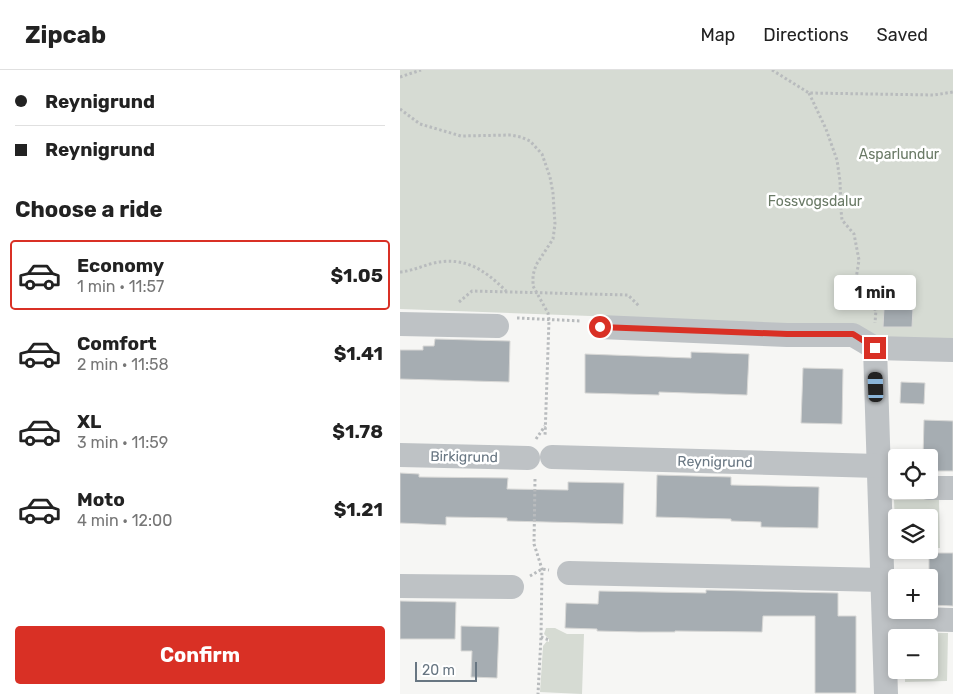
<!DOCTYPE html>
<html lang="en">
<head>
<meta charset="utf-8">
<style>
	:root { --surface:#fff; --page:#f2f2f2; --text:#222; --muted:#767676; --line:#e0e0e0; --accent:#d93025 }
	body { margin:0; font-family:Rubik,sans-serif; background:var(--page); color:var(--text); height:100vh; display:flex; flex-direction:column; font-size:19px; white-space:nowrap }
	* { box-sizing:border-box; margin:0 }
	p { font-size:16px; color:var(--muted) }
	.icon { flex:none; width:28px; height:28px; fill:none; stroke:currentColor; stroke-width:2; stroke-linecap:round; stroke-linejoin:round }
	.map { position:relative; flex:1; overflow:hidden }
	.drawer { display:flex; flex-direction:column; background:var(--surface); width:400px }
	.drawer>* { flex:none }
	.banner { display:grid; align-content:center; height:110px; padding:0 15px; background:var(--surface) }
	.tools { position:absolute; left:488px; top:379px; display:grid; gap:10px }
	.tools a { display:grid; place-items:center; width:50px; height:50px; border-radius:5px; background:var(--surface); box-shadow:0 2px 8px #0003; font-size:25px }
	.scale { position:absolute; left:15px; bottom:12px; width:62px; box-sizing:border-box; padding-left:5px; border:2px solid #687682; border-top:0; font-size:14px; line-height:18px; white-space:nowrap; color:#687682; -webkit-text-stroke:4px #fff; paint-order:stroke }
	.end { position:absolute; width:22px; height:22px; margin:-11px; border:6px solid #d93025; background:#fff; box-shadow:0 0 0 2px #fff }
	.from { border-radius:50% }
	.bubble { position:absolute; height:35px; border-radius:5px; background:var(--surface); box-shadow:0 2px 8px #0003; font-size:16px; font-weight:700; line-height:35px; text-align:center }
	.car { position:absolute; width:15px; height:30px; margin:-15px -8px; border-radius:6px; box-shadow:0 0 4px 1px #0007; background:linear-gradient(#222 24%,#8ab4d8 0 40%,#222 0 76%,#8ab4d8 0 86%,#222 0) }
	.banner b { display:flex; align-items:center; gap:18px; height:48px; font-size:19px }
	.banner b+b { border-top:1px solid var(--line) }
	.banner i { width:12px; height:12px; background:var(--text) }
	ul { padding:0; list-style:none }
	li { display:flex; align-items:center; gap:15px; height:70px; margin:0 10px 8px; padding:0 5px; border:2px solid transparent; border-radius:5px }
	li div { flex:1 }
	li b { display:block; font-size:19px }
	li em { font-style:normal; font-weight:700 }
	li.active { border-color:var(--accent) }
	li>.icon { width:45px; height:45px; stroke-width:1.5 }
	h2 { padding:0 15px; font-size:22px; line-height:60px }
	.button { display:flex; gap:10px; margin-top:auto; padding:10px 15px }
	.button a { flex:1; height:58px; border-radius:5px; background:var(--accent); color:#fff; font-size:20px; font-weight:700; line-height:58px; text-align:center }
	header { display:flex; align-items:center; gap:30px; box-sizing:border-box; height:70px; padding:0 25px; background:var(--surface); border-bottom:1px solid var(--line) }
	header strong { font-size:24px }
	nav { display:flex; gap:28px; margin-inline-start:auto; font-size:18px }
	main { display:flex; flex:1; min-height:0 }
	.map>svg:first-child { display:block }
	.green { fill:#d6dbd3 }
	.building { fill:#a6adb2; stroke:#d8d8d6 }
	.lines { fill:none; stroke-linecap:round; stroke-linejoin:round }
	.path { stroke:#b8bbbd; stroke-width:3; stroke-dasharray:2.5 2.5; stroke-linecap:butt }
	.street { stroke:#bec2c5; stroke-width:24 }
	.route { stroke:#d93025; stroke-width:6 }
	.labels { text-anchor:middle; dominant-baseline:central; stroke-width:5; stroke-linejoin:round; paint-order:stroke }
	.park-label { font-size:14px; fill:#6a7a66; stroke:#fff }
	.street-label { font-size:14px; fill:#687682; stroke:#fff }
</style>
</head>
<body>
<header>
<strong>Zipcab</strong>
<nav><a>Map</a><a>Directions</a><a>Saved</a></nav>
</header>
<main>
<section class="drawer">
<div class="banner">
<b><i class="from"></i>Reynigrund</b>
<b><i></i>Reynigrund</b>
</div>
<h2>Choose a ride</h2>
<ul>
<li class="active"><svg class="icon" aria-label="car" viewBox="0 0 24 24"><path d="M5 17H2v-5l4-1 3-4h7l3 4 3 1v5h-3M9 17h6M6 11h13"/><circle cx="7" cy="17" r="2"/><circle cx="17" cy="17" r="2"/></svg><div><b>Economy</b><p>1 min · 11:57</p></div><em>$1.05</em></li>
<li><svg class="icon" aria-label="car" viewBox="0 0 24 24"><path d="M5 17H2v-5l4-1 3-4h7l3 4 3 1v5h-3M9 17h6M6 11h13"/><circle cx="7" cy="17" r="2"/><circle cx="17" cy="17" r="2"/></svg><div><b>Comfort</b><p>2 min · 11:58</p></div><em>$1.41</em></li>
<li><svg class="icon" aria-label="car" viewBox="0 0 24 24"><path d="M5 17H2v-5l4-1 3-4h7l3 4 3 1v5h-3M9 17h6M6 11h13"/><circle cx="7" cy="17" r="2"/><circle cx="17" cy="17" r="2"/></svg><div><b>XL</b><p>3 min · 11:59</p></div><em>$1.78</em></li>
<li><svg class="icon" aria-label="car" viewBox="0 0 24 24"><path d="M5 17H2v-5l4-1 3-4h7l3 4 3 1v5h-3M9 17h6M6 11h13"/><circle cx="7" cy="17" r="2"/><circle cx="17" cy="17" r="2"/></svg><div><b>Moto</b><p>4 min · 12:00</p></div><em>$1.21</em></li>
</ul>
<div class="button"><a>Confirm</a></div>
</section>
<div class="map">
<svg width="553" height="624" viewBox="0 0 553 624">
	<rect width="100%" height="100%" fill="#f6f6f4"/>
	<g class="green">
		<polygon points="0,0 553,0 553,279 218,247 0,239"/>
		<polygon points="539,429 540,478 529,478 529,448 496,448 496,479 494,430"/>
		<polygon points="146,558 155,558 167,564 184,564 182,624 140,622 143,576 147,571 149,572 149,569 144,564"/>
		<polygon points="505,563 548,563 547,611 505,612 505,600 529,600 529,568 505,567"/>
	</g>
	<g class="building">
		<polygon points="484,238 513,239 512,257 483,257"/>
		<polygon points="35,269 110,271 109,312 0,309 0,280 23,280 23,276 34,276"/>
		<polygon points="291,282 349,284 347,325 259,322 259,325 185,323 185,284 291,288"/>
		<polygon points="403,298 443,299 442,354 401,353"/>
		<polygon points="501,312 525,313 524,334 500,333"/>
		<polygon points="524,350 553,351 553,401 529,401 529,388 523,388"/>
		<polygon points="0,403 19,404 19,407 108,408 107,419 168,420 168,412 224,413 223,454 107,451 107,448 46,447 46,455 0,453"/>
		<polygon points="257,405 331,407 331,415 419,417 418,458 361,457 361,452 331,451 331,449 256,447"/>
		<polygon points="529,483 553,483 553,536 529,535"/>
		<polygon points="306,520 438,523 438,546 456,546 456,623 415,623 415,546 363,546 362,562 275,561 275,562 239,562 197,561 197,559 165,558 166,533 198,534 199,521 306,523"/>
		<polygon points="0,531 56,532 55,569 0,569"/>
		<polygon points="61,556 99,557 97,608 71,607 72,581 61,581"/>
	</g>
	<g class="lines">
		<g class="path">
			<polyline points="372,0 409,23 534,25 553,22"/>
			<polyline points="0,7 21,0"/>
			<polyline points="409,23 426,59 437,90 440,111 441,140 442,150 454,164 459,190 453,228 476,240 475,253"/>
			<polyline points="0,39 20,54 61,66 111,65 121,67 130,71 142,84 150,107 153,123 155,154 153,169 136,195 133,205 133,216 148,243 149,250 145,367"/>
			<path d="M0,202C11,201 20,197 30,194C63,185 84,199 106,221"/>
			<polyline points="59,232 72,221 228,225 239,236"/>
			<polyline points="117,248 181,251"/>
			<polyline points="136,369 145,356"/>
			<polyline points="135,409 134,474 142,499 141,567 138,624"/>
			<polyline points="130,506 142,499 149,500"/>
			<polyline points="141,567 149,570"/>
		</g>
		<g class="street">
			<polyline points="0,254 97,256"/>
			<polyline points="200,257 387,265 453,265 475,278 553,280"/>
			<polyline points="475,278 486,624"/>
			<polyline points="0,385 128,388"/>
			<polyline points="152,387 478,396"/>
			<polyline points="529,418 553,418"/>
			<polyline points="169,503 483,510"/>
			<polyline points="0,516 112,517"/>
			<polyline points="484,548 553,550"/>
		</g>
	</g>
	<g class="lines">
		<polyline class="route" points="200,257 387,264 453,264 475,278"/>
	</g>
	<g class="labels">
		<g class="park-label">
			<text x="499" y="84">Asparlundur</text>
			<text x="415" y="131">Fossvogsdalur</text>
		</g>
		<g class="street-label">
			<text transform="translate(64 387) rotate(1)">Birkigrund</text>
			<text transform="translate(315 392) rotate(1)">Reynigrund</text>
		</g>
	</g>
</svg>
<div class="tools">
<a><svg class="icon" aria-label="locate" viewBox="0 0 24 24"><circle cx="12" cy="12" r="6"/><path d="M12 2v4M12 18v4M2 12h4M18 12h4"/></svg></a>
<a><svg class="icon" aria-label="layers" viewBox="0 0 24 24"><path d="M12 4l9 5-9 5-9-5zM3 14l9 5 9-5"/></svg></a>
<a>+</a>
<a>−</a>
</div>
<div class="scale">20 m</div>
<i class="end from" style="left:200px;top:257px"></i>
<i class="end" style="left:475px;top:278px"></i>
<div class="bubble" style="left:434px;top:205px;width:82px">1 min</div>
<i class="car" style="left:476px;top:317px;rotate:358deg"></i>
</div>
</main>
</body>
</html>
